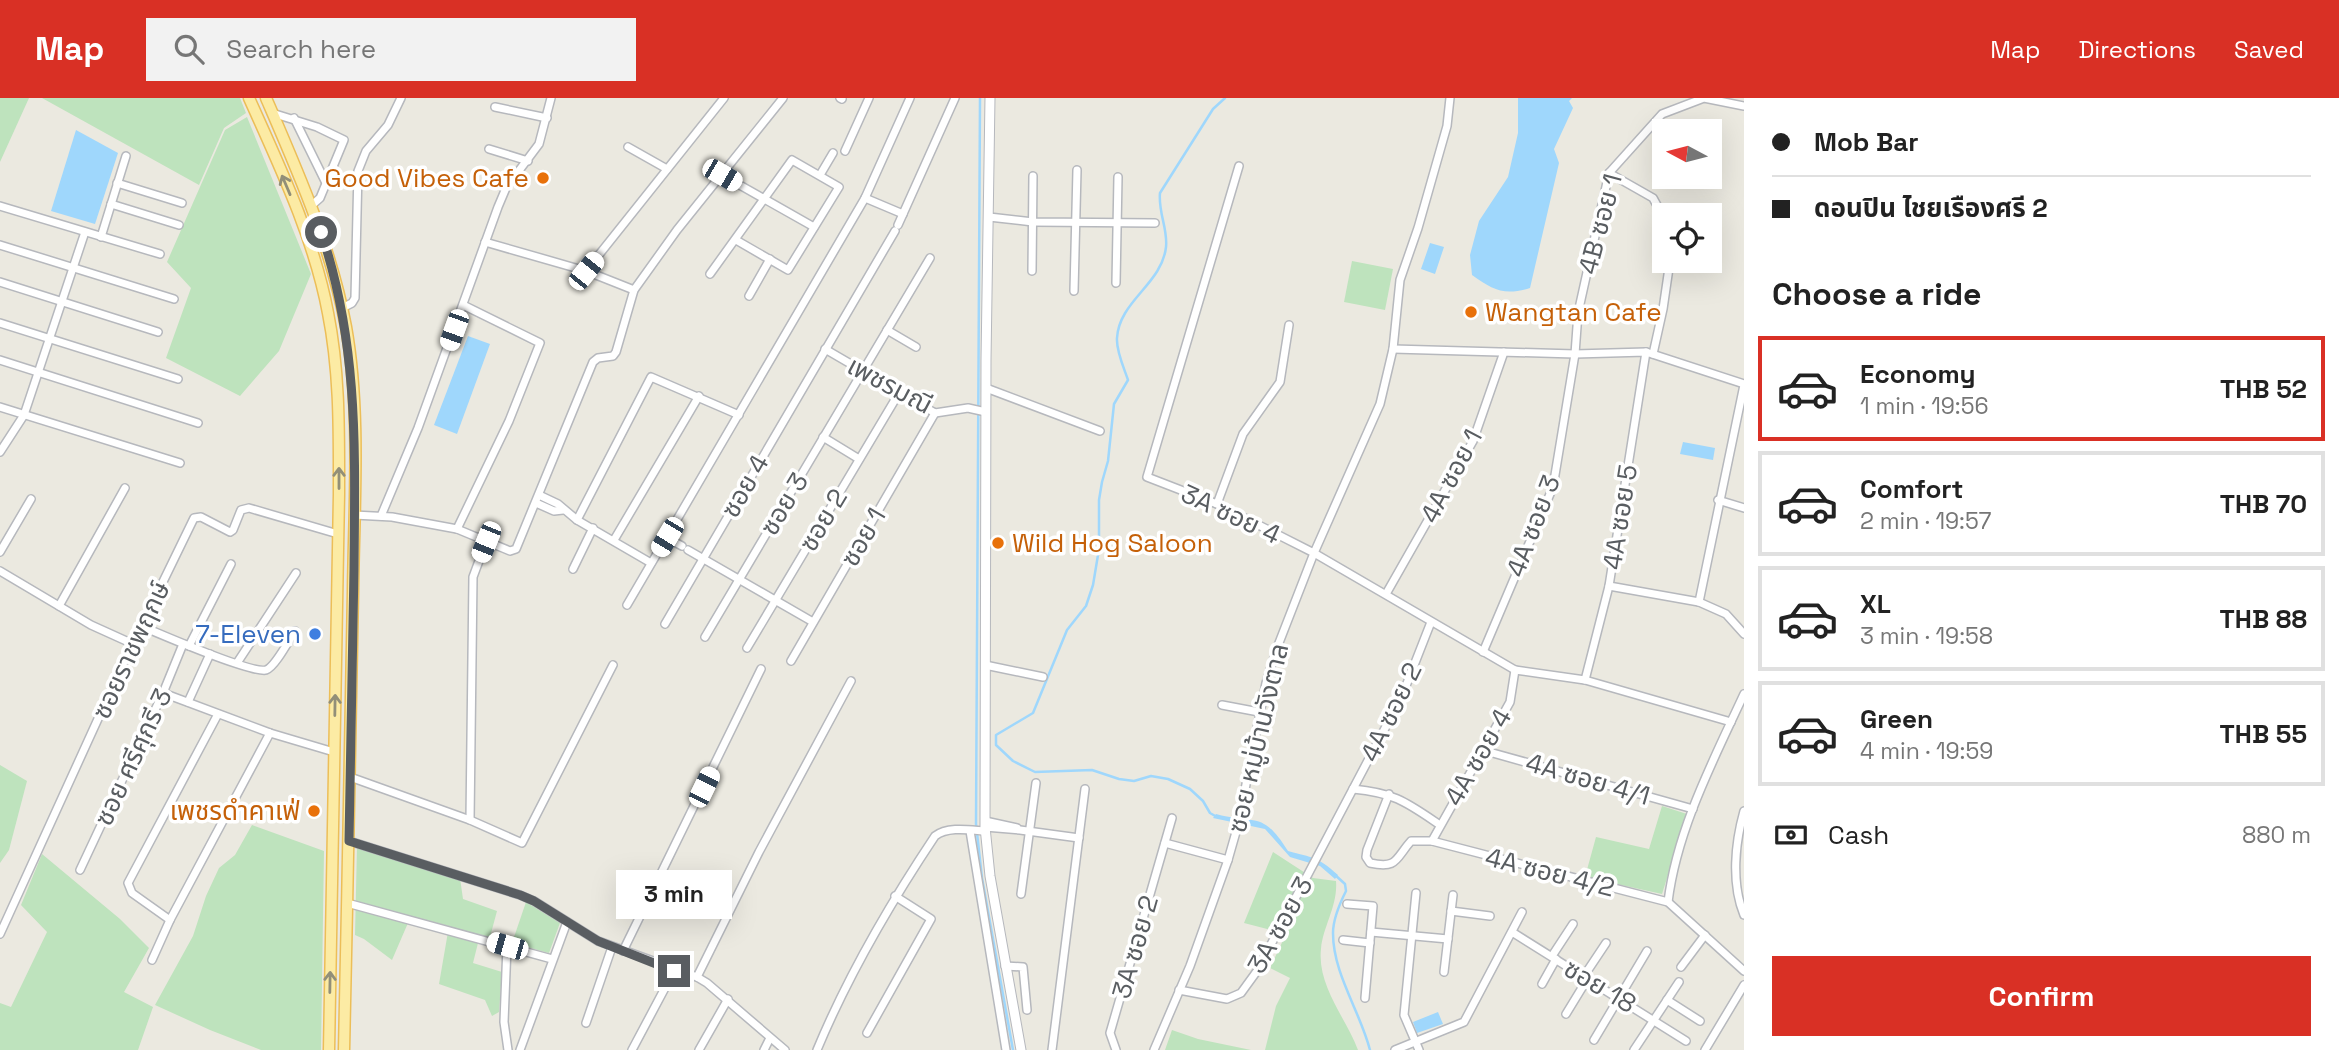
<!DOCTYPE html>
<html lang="en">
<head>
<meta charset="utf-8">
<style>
	:root { --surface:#fff; --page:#f2f2f2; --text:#222; --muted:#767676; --line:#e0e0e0; --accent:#d93025 }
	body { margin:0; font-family:"Space Grotesk","Noto Sans Thai",sans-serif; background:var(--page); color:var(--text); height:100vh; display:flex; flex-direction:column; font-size:26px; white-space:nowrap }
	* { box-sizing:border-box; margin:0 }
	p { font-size:23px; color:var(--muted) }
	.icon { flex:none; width:38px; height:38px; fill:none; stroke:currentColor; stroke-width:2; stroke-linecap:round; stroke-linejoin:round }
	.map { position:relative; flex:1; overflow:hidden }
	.panel { display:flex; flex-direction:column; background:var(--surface); width:595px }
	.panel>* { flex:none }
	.top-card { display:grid; align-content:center; height:154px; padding:0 28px; background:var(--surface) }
	.needle { width:46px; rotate:277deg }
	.fabs { position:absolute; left:1652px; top:21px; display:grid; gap:14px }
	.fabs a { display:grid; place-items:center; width:70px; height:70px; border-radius:0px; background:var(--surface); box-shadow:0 7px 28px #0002; font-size:35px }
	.end { position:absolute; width:32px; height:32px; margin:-16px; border:9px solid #595d61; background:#fff; box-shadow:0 0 0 4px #fff }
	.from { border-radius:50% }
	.bubble { position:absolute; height:49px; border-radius:0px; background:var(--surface); box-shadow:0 7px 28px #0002; font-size:23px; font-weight:700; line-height:49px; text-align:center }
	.car { position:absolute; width:21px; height:42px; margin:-21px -10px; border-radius:9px; box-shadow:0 0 5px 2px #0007; background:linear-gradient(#fff 24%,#345 0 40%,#fff 0 76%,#345 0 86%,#fff 0) }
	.top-card b { display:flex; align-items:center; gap:24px; height:66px; font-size:26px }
	.top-card b+b { border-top:2px solid var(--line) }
	.top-card i { width:18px; height:18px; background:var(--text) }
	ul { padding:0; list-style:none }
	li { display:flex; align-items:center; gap:21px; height:105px; margin:0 14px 10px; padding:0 14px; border:4px solid var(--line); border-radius:0px }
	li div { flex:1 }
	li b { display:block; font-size:26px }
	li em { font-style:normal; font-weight:700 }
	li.current { border-color:var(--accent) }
	li>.icon { width:63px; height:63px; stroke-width:1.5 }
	h2 { padding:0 28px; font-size:32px; line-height:84px }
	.pay { display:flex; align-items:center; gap:18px; height:77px; padding:0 28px; font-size:26px }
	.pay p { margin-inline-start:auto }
	.cta { display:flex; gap:14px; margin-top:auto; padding:14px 28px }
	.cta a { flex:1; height:80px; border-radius:0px; background:var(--accent); color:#fff; font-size:28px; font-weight:700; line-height:80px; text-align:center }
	header { display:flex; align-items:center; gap:42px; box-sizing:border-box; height:98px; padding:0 35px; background:var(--accent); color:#fff }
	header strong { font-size:33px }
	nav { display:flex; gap:38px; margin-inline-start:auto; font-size:24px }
	.search { width:490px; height:63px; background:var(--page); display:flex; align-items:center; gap:18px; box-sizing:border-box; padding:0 24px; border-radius:0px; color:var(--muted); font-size:26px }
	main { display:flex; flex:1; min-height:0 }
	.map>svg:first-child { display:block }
	.green { fill:#bee3bd }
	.water { fill:#9fd7fc }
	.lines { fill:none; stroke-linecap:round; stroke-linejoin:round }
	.stream { stroke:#9fd7fc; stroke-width:2.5 }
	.minor-casing { stroke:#b6b8bd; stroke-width:10 }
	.tertiary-casing { stroke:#b6b8bd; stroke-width:11 }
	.primary-casing { stroke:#ecbe58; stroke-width:13 }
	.minor { stroke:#fff; stroke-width:7 }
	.tertiary { stroke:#fff; stroke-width:9 }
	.primary { stroke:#fceba4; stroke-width:10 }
	.oneway { stroke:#928f78 }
	.route { stroke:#595d61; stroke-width:9 }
	.food-dot { fill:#e8710a; stroke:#fff; stroke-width:2.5 }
	.shop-dot { fill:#3f7fe0; stroke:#fff; stroke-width:2.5 }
	.labels { text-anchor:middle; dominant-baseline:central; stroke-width:7; stroke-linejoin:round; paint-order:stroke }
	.food-label { font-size:26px; fill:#c56008; stroke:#fff; text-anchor:end }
	.street-label { font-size:26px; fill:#595d61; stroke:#fff }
	.shop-label { font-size:26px; fill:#366cbe; stroke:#fff; text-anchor:end }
</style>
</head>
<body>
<header>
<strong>Map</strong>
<div class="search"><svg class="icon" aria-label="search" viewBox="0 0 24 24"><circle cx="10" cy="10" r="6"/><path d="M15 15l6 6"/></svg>Search here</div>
<nav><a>Map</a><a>Directions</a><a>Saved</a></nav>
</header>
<main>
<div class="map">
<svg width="1744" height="952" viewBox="0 0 1744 952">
	<rect width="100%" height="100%" fill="#ebe9e0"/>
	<g class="green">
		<polygon points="0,0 29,0 0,64"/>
		<polygon points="42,0 240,0 246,15 224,30 199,87"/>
		<polygon points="247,19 311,176 279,253 240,298 166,260 191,190 167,164 225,32"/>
		<polygon points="1352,163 1393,171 1385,212 1344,204"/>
		<polygon points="0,667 27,683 9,752 0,765"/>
		<polygon points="1662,708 1687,716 1662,796 1585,779 1596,739 1649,751"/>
		<polygon points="252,727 324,753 321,952 261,952 210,932 155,907 193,838 206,798 219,770 235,757"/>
		<polygon points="357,748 460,780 463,801 497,813 490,839 480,837 473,865 502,874 499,914 492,918 485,902 439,886 449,828 411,818 392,862 364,841 355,837"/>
		<path d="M1273,754L1313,780L1336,783C1338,808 1323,828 1321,851C1317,888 1346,920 1358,952H1265L1276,908L1290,880L1270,870L1286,836L1244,825Z"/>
		<polygon points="42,756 120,821 149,850 124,894 153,909 138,952 0,952 0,905 11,909 47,834 21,807"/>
		<polygon points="526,804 560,825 549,855 512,845"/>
		<polygon points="1172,932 1198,941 1251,952 1165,952"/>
	</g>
	<g class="water">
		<path d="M1518,0H1572L1569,3L1573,10L1554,51L1559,65L1530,190C1504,198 1493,192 1472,177L1470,157L1479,123L1508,79L1518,35Z"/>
		<polygon points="76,32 118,55 95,126 51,113"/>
		<polygon points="1430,145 1444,149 1435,176 1421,171"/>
		<polygon points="468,238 490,246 457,336 434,327"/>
		<polygon points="1683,344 1715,350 1713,362 1680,356"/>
		<path d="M1216,716C1257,727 1262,712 1288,753C1313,760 1317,758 1338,777L1335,781L1320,768L1290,759L1265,731L1213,720Z"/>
		<polygon points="1438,914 1443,926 1417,935 1413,924"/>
	</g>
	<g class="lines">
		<g class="stream">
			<polyline points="980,0 976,726 982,780 1013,952"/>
			<path d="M1217,719L1210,715L1203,703L1190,691L1168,681L1151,678L1134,683L1119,681L1092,672L1035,674L1013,663L996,647V637L1033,615L1067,532L1086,508L1093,487L1099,451V402L1102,384L1108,363L1114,306L1128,282C1124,270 1116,253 1117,240C1119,203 1162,186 1166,149C1168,131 1158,114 1160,95L1213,11L1225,0"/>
			<path d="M1334,776L1345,786L1346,793C1340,805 1333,822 1333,835C1333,876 1360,913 1370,952"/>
		</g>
		<g class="minor-casing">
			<g id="minor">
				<polyline points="840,0 842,1"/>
				<polyline points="495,9 547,20"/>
				<polyline points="272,15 317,29 344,42 320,100 312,107"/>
				<polyline points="294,20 326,85"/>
				<polyline points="628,49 667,71"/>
				<polyline points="489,51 528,63"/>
				<polyline points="845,53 869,0"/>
				<polyline points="1239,68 1147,379 1217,406 1314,455 1515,572 1585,582 1731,624"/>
				<polyline points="1609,75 1653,100 1664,120"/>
				<polyline points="722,77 814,129"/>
				<polyline points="820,77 833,55"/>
				<polyline points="117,85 182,105"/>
				<polyline points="865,100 903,116"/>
				<polyline points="111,106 179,127"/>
				<polyline points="0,108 160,156"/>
				<polyline points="989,119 1033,124 1155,125"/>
				<polyline points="898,127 955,0"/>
				<polyline points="101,139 126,58"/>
				<polyline points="485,144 586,173 634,192"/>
				<polyline points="0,147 174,201"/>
				<polyline points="586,173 724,0"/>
				<polyline points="1032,173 1033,78"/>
				<polyline points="710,176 792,62 839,89 788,172 736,142"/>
				<polyline points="0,184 158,234"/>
				<polyline points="1116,185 1118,79"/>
				<polyline points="1074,193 1077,72"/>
				<polyline points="749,198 770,161"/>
				<polyline points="342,210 352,205 355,200 358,73 366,53 388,27 401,0"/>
				<polyline points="0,225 178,281"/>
				<polyline points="887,232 916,249"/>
				<polyline points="825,251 935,315 968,310 986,314"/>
				<polyline points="1393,251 1575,256 1646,254 1744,286"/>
				<polyline points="1653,256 1663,211 1670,163"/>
				<polyline points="0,262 198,325"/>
				<polyline points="986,290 1100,333"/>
				<polyline points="0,309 180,365"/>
				<polyline points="823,339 859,361"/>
				<polyline points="0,354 24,317 85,134"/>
				<polyline points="539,397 558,406 577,422 651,465"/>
				<polyline points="1718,402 1744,410"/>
				<polyline points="536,405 554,413 563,412"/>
				<polyline points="1217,406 1243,336 1280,284 1289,227"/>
				<polyline points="354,417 392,419 457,431 510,453 516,451 593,264 598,260 613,258 616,254 634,192 677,132 783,0"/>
				<polyline points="381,418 418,330 498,109 506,90 539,46 551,0"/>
				<polyline points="577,422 651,279 739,317"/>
				<polyline points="457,431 509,323 540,245 463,207"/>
				<polyline points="667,440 682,448"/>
				<polyline points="614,442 699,298"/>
				<polyline points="688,452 813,524"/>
				<polyline points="0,454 31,401"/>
				<polyline points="573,471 593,430"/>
				<polyline points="0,473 91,527 133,546"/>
				<polyline points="1609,488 1699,504 1726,516 1744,536"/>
				<polyline points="1386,496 1473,343 1504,254"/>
				<polyline points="1699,504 1744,287"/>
				<polyline points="627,507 865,100 910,0"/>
				<polyline points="59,508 125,390"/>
				<polyline points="665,526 895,133"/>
				<path d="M141,528C160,536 252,576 266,572C275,569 289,542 295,533"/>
				<polyline points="705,539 930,160"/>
				<polyline points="189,548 231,466"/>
				<polyline points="747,550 899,295"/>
				<polyline points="1483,554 1553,389 1575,256 1578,215 1609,75 1662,16 1704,0 1744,8"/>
				<polyline points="791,563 935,315"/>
				<polyline points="237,565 296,475"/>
				<polyline points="985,567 1043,579"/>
				<polyline points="1585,582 1609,488 1646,254"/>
				<polyline points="163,595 270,635 334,654"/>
				<polyline points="188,604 210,556"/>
				<polyline points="1222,607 1259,614"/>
				<polyline points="1482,652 1693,711"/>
				<polyline points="350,679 470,722 522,745 613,567"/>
				<path d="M1353,691C1395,695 1406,704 1440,727"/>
				<path d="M1389,696L1367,752L1366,759L1370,765C1398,771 1395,761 1411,743H1432L1668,804L1744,873"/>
				<path d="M1744,713C1735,745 1731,785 1744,817"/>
				<polyline points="470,722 473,479 486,444"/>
				<polyline points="985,723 1017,730"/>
				<polyline points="985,729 1020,732 1079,740"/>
				<polyline points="970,733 1006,952"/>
				<polyline points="349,743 520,797 534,803 598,843 697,879 707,885 785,952"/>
				<polyline points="1432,743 1510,604 1515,572"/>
				<polyline points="1165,745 1228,762"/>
				<polyline points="80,772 163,595 183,546"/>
				<polyline points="1416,795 1404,917 1419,952"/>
				<polyline points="1021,796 1036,685"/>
				<path d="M1668,804C1677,731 1714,661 1744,596"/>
				<polyline points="347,805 552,861"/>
				<polyline points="1347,806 1373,808 1365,900"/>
				<polyline points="1451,813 1490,818"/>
				<polyline points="170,822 132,795 128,785 218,616"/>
				<polyline points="1371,834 1448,841"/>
				<polyline points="1512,834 1686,943"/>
				<polyline points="0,836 123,566 194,420 201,419 230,434 233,432 241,412 249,410 338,436"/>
				<polyline points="1343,842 1370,845"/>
				<polyline points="507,848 504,924 508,952"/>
				<polyline points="623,853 761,571"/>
				<polyline points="1552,858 1573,826"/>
				<polyline points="152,862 170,822 270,635"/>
				<polyline points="1005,868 1023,869 1027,912"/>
				<polyline points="1681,869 1705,837"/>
				<polyline points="1444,874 1453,797"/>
				<polyline points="1584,878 1606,845"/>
				<polyline points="697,879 759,754 851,583"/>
				<polyline points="1542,886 1556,861"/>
				<polyline points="1179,892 1227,901 1241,895 1257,873 1402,598 1431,524"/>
				<polyline points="1667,902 1700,923"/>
				<polyline points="1566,916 1588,880"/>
				<polyline points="586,925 612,849"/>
				<polyline points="867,935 931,821 895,798"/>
				<polyline points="1594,942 1647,853"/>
				<polyline points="520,952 567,824"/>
				<polyline points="632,952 674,873"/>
				<polyline points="699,952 728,901"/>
				<polyline points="764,952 770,940"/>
				<path d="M817,952C849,875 889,807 935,738C948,728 970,732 985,733"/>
				<polyline points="1052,952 1085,691"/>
				<polyline points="1116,952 1110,935 1172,720"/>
				<polyline points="1154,952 1190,868 1228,762 1238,727 1266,585 1277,550 1314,455 1380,306 1393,251 1400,182 1418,130 1447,28 1450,0"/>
				<polyline points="1395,952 1464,924 1522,814"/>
				<polyline points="1634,952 1679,884"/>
				<polyline points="1705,952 1744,887"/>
			</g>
		</g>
		<g class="tertiary-casing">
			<polyline id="tertiary" points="990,0 986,262 985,729 990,778 1021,952"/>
		</g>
		<g class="primary-casing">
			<g id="primary">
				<path d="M249,0C280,69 314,140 328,215C340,275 339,335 339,396L329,952"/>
				<path d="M266,0C298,74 331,148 346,229C361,313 354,407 353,493C351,646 347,799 344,952"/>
			</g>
		</g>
		<use href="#minor" class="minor"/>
		<use href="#tertiary" class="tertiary"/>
		<use href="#primary" class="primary"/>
	</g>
	<defs><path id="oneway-shaft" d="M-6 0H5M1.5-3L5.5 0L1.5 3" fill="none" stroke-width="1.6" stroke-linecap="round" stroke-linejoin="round" transform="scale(1.75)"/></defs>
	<g class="oneway">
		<use href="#oneway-shaft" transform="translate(286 87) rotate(-113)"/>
		<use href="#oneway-shaft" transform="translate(339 380) rotate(-90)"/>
		<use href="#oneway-shaft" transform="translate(335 607) rotate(-89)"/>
		<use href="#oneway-shaft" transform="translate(330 884) rotate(-89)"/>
	</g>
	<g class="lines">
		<path class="route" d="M321,134C359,246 355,354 354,471C352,562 351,653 349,743L520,797L534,803L598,843L674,873"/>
	</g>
	<g class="food-dot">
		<circle cx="543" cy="80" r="7"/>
		<circle cx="1471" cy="214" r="7"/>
		<circle cx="998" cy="445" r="7"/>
		<circle cx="314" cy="713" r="7"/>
	</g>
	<circle class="shop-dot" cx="315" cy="536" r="7"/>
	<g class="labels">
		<g class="food-label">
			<text x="529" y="80">Good Vibes Cafe</text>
			<text x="1485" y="214" text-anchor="start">Wangtan Cafe</text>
			<text x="1012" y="445" text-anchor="start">Wild Hog Saloon</text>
			<text x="300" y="713">เพชรดำคาเฟ่</text>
		</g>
		<g class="street-label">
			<text transform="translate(1600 126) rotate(-75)">4B ซอย 1</text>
			<text transform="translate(890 287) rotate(28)">เพชรมณี</text>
			<text transform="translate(1451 378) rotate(-62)">4A ซอย 1</text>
			<text transform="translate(745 388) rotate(-60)">ซอย 4</text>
			<text transform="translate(784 406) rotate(-59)">ซอย 3</text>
			<text transform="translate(1231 416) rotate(25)">3A ซอย 4</text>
			<text transform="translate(1620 419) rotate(-81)">4A ซอย 5</text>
			<text transform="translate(823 422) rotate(-59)">ซอย 2</text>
			<text transform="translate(1533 428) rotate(-69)">4A ซอย 3</text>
			<text transform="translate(863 439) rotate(-60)">ซอย 1</text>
			<text transform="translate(131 552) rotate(-65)">ซอยราชพฤกษ์</text>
			<text transform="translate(1391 614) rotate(-64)">4A ซอย 2</text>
			<text transform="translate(1258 640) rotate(-77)">ซอย หมู่บ้านวังตาล</text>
			<text transform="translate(133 659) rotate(-65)">ซอย ศรีศุกรี 3</text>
			<text transform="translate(1478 659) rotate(-60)">4A ซอย 4</text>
			<text transform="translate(1588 681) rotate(16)">4A ซอย 4/1</text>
			<text transform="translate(1550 774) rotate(14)">4A ซอย 4/2</text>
			<text transform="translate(1280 827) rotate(-61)">3A ซอย 3</text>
			<text transform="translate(1135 849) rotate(-74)">3A ซอย 2</text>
			<text transform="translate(1600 888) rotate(31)">ซอย 18</text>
		</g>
		<g class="shop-label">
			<text x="301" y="536">7-Eleven</text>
		</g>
	</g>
</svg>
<div class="fabs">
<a><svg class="needle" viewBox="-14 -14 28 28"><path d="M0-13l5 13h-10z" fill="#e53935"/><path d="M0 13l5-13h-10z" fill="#767676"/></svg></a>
<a><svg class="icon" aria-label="locate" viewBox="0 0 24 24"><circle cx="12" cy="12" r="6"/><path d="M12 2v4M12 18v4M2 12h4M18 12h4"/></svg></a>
</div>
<i class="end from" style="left:321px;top:134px"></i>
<i class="end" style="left:674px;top:873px"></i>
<div class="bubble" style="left:616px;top:772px;width:116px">3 min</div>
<i class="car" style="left:722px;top:77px;rotate:120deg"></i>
<i class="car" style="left:586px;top:173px;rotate:39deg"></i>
<i class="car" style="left:454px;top:232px;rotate:200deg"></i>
<i class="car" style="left:667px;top:439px;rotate:211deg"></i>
<i class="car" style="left:486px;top:444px;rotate:202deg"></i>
<i class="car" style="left:704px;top:689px;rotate:26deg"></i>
<i class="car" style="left:507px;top:848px;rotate:286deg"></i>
</div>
<section class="panel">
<div class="top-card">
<b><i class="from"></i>Mob Bar</b>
<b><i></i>ดอนปิน ไชยเรืองศรี 2</b>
</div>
<h2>Choose a ride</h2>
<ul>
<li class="current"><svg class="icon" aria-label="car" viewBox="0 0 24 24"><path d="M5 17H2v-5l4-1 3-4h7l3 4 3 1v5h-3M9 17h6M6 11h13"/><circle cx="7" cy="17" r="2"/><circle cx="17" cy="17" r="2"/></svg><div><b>Economy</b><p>1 min · 19:56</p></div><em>THB 52</em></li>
<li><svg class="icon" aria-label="car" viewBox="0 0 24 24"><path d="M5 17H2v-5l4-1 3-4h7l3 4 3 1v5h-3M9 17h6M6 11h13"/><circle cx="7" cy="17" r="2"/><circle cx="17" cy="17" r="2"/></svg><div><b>Comfort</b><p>2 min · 19:57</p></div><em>THB 70</em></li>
<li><svg class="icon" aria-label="car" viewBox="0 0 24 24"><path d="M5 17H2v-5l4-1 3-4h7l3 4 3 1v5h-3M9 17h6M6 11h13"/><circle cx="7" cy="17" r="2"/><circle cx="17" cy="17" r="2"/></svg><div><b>XL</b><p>3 min · 19:58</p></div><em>THB 88</em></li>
<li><svg class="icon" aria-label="car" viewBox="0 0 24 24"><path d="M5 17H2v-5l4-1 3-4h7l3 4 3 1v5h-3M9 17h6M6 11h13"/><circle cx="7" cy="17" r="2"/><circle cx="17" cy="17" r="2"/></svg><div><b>Green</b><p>4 min · 19:59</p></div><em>THB 55</em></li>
</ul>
<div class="pay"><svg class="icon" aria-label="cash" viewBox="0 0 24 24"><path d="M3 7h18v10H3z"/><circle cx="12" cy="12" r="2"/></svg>Cash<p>880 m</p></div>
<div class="cta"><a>Confirm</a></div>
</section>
</main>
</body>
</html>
